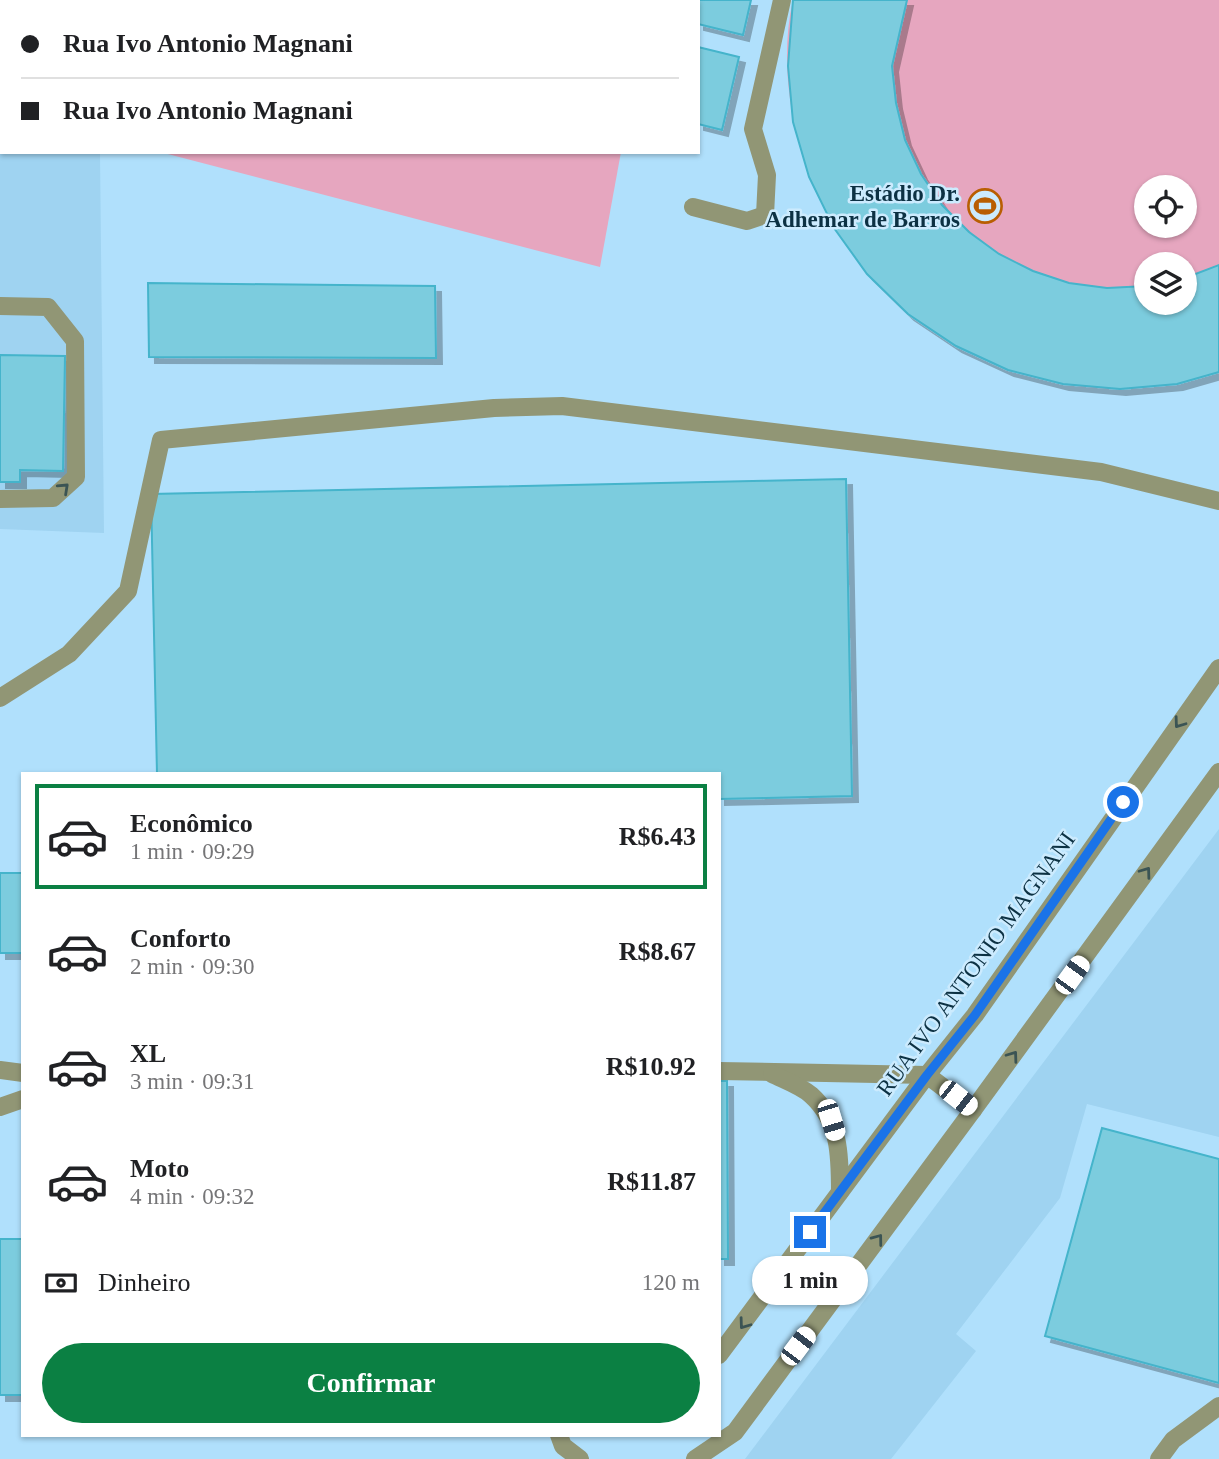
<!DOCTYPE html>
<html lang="pt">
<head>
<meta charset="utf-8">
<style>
	:root { --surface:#fff; --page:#f6f6f6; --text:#202124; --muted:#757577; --line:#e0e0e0; --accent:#0b8043 }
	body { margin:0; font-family:Georgia,serif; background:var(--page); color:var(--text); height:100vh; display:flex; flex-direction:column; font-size:26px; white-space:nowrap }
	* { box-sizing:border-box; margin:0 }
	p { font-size:23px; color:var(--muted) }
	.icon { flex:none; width:38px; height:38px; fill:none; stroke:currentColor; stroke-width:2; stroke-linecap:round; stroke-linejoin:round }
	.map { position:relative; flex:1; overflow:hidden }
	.sheet { position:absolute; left:21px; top:772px; width:700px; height:665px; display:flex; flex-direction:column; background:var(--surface); border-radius:0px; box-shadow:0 2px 5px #0004 }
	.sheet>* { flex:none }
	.top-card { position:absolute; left:0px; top:0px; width:700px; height:154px; box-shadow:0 2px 5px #0004; display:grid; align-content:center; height:154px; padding:0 21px; background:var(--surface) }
	.buttons { position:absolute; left:1134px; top:175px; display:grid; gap:14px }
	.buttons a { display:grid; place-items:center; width:63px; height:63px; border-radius:50%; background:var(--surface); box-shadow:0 2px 5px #0004; font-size:35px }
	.end { position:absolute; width:32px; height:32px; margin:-16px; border:9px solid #1a73e8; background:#fff; box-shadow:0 0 0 4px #fff }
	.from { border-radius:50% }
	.bubble { position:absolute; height:49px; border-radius:24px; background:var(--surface); box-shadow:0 2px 5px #0004; font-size:23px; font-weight:700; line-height:49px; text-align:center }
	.car { position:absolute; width:21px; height:42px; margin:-21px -10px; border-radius:9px; box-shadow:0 0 5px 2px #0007; background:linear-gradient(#fff 24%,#345 0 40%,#fff 0 76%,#345 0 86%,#fff 0) }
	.top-card b { display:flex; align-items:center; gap:24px; height:66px; font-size:26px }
	.top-card b+b { border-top:2px solid var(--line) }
	.top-card i { width:18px; height:18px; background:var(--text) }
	ul { padding:12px 0 0; list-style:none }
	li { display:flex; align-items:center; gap:21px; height:105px; margin:0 14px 10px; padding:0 7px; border:4px solid transparent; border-radius:0px }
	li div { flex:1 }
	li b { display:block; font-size:26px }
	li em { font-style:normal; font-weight:700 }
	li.selected { border-color:var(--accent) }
	li>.icon { width:63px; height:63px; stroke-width:1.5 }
	.pay { display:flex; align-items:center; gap:18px; height:77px; padding:0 21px; font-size:26px }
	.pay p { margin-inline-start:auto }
	.button { display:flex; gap:14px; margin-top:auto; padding:14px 21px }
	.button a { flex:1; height:80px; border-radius:42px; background:var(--accent); color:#fff; font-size:28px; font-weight:700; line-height:80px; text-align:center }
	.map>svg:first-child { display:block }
	.built { fill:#9fd3f1 }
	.green { fill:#e6a6bf; fill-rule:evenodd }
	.building { fill:#7cccde; stroke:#44b4cb; stroke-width:2; filter:url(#shadow) }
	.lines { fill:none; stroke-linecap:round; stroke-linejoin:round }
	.minor { stroke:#919675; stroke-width:18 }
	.oneway { stroke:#3b5454 }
	.route { stroke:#1a73e8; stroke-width:9 }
	.labels { text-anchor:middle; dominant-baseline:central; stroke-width:5; stroke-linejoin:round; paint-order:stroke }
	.poi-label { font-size:23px; font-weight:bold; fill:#0c3143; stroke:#ccebfe; text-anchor:end }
	.street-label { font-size:23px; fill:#0c3143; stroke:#ccebfe }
</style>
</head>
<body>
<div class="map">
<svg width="1219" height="1459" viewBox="0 0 1219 1459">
	<defs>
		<filter id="shadow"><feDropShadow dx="6" dy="6" stdDeviation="0" flood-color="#0004"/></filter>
	</defs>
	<rect width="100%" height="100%" fill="#b0e0fc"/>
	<g class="built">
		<polygon points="0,123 2,152 100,154 104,533 0,529"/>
		<polygon points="1219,829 1219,1137 1087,1104 1060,1198 956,1334 976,1351 891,1459 745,1459"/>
	</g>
	<g class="green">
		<polygon points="20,0 650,0 19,2"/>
		<path d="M793,0H1219V372C1186,381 1154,389 1120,389C971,388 841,290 800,147C787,101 782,47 793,0ZM1146,187H1185V226H1146ZM1146,264H1185V303H1146Z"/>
		<polygon points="160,152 621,152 600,267"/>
	</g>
	<g class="building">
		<polygon points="673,0 751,0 743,35 698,24 698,2 672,2"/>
		<polygon points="793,0 907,0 892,66 896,103 905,140 921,174 942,205 969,232 999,254 1033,271 1069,283 1107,288 1146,286 1146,303 1185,303 1185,278 1219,265 1219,372 1177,384 1120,389 1063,384 1008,370 956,346 908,314 867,274 834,228 809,177 793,122 788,66"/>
		<polygon points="698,47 739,57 722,130 698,124"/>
		<polygon points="148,283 435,286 436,358 149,357"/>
		<polygon points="0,355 65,356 63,471 20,470 20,482 0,482"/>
		<polygon points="846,479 852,796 719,799 719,774 157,774 151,494"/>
		<rect x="0" y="873" width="23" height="80"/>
		<polygon points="719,1081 727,1081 728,1259 719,1259"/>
		<polygon points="1102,1128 1219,1159 1219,1383 1045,1336"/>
		<rect x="0" y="1239" width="23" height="156"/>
	</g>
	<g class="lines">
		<g class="minor">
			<polyline points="0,5 3,0"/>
			<polyline points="693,207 747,221 765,215 767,175 753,129 782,0"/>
			<polyline points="0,306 48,307 75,341 76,477 53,498 0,499"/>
			<polyline points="0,698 69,654 128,591 161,440 494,408 562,406 1101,472 1219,501"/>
			<polyline points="0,1070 23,1073"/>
			<polyline points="719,1071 927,1075 973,1110"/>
			<path d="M772,1074C784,1080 801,1086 811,1095C840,1121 840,1156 840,1192"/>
			<polyline points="0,1107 23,1099"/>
			<polyline points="719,1355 927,1075 975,1015 1219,668"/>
			<polyline points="559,1435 563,1446 580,1459"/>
			<polyline points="695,1459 735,1432 973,1110 1219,772"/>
			<polyline points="1159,1459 1173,1440 1219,1406"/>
		</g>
	</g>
	<defs><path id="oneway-chevron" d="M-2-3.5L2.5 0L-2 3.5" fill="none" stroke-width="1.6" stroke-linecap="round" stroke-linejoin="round" transform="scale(1.75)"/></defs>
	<g class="oneway">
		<use href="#oneway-chevron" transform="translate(64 488) rotate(-43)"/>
		<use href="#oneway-chevron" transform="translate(1179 723) rotate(126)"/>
		<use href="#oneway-chevron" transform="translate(1146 872) rotate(-54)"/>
		<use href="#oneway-chevron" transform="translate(1013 1056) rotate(-54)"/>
		<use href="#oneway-chevron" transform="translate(878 1239) rotate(-53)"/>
		<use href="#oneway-chevron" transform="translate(744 1324) rotate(126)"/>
	</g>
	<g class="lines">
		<polyline class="route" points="810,1232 927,1075 975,1015 1123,802"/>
	</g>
	<defs>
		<g id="stadium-ring" transform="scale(1.75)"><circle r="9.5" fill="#ccebfe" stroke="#b95e02" stroke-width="1.5"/><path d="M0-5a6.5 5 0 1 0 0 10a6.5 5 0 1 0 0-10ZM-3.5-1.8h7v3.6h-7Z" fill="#b95e02"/></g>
	</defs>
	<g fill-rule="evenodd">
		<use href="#stadium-ring" x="985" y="206"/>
	</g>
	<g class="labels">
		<g class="poi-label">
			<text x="960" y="193">Estádio Dr.<tspan x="960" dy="26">Adhemar de Barros</tspan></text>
		</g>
		<g class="street-label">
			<text transform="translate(976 964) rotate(-54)">RUA IVO ANTONIO MAGNANI</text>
		</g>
	</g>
</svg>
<div class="buttons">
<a><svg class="icon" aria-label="locate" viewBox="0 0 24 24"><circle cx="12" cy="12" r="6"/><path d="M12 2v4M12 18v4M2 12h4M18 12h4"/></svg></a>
<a><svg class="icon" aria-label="layers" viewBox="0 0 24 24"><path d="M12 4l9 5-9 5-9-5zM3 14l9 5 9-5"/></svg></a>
</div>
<i class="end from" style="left:1123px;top:802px"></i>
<i class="end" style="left:810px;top:1232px"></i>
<div class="bubble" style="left:752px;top:1256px;width:116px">1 min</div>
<i class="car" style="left:1072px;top:975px;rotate:36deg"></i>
<i class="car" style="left:958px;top:1098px;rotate:128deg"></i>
<i class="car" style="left:831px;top:1120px;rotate:163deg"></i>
<i class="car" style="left:798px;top:1346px;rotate:37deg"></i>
<div class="top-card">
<b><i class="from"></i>Rua Ivo Antonio Magnani</b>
<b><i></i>Rua Ivo Antonio Magnani</b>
</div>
<section class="sheet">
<ul>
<li class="selected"><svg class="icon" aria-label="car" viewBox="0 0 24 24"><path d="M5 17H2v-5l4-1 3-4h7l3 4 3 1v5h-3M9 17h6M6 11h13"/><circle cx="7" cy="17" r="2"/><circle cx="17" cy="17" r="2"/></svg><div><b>Econômico</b><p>1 min · 09:29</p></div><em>R$6.43</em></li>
<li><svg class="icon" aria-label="car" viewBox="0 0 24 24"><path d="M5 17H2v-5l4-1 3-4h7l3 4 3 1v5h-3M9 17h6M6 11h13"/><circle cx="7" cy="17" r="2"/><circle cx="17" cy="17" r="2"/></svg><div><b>Conforto</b><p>2 min · 09:30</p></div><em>R$8.67</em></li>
<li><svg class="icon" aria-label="car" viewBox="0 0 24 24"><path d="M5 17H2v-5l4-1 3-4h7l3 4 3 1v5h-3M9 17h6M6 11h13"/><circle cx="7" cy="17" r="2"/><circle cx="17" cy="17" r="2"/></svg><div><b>XL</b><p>3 min · 09:31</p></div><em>R$10.92</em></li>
<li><svg class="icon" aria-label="car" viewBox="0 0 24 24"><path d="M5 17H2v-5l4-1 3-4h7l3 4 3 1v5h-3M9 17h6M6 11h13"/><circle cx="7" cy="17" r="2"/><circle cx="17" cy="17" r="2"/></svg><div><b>Moto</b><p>4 min · 09:32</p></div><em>R$11.87</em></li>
</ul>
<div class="pay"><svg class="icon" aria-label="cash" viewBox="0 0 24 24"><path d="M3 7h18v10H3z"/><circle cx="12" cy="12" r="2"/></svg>Dinheiro<p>120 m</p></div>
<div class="button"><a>Confirmar</a></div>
</section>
</div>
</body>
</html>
